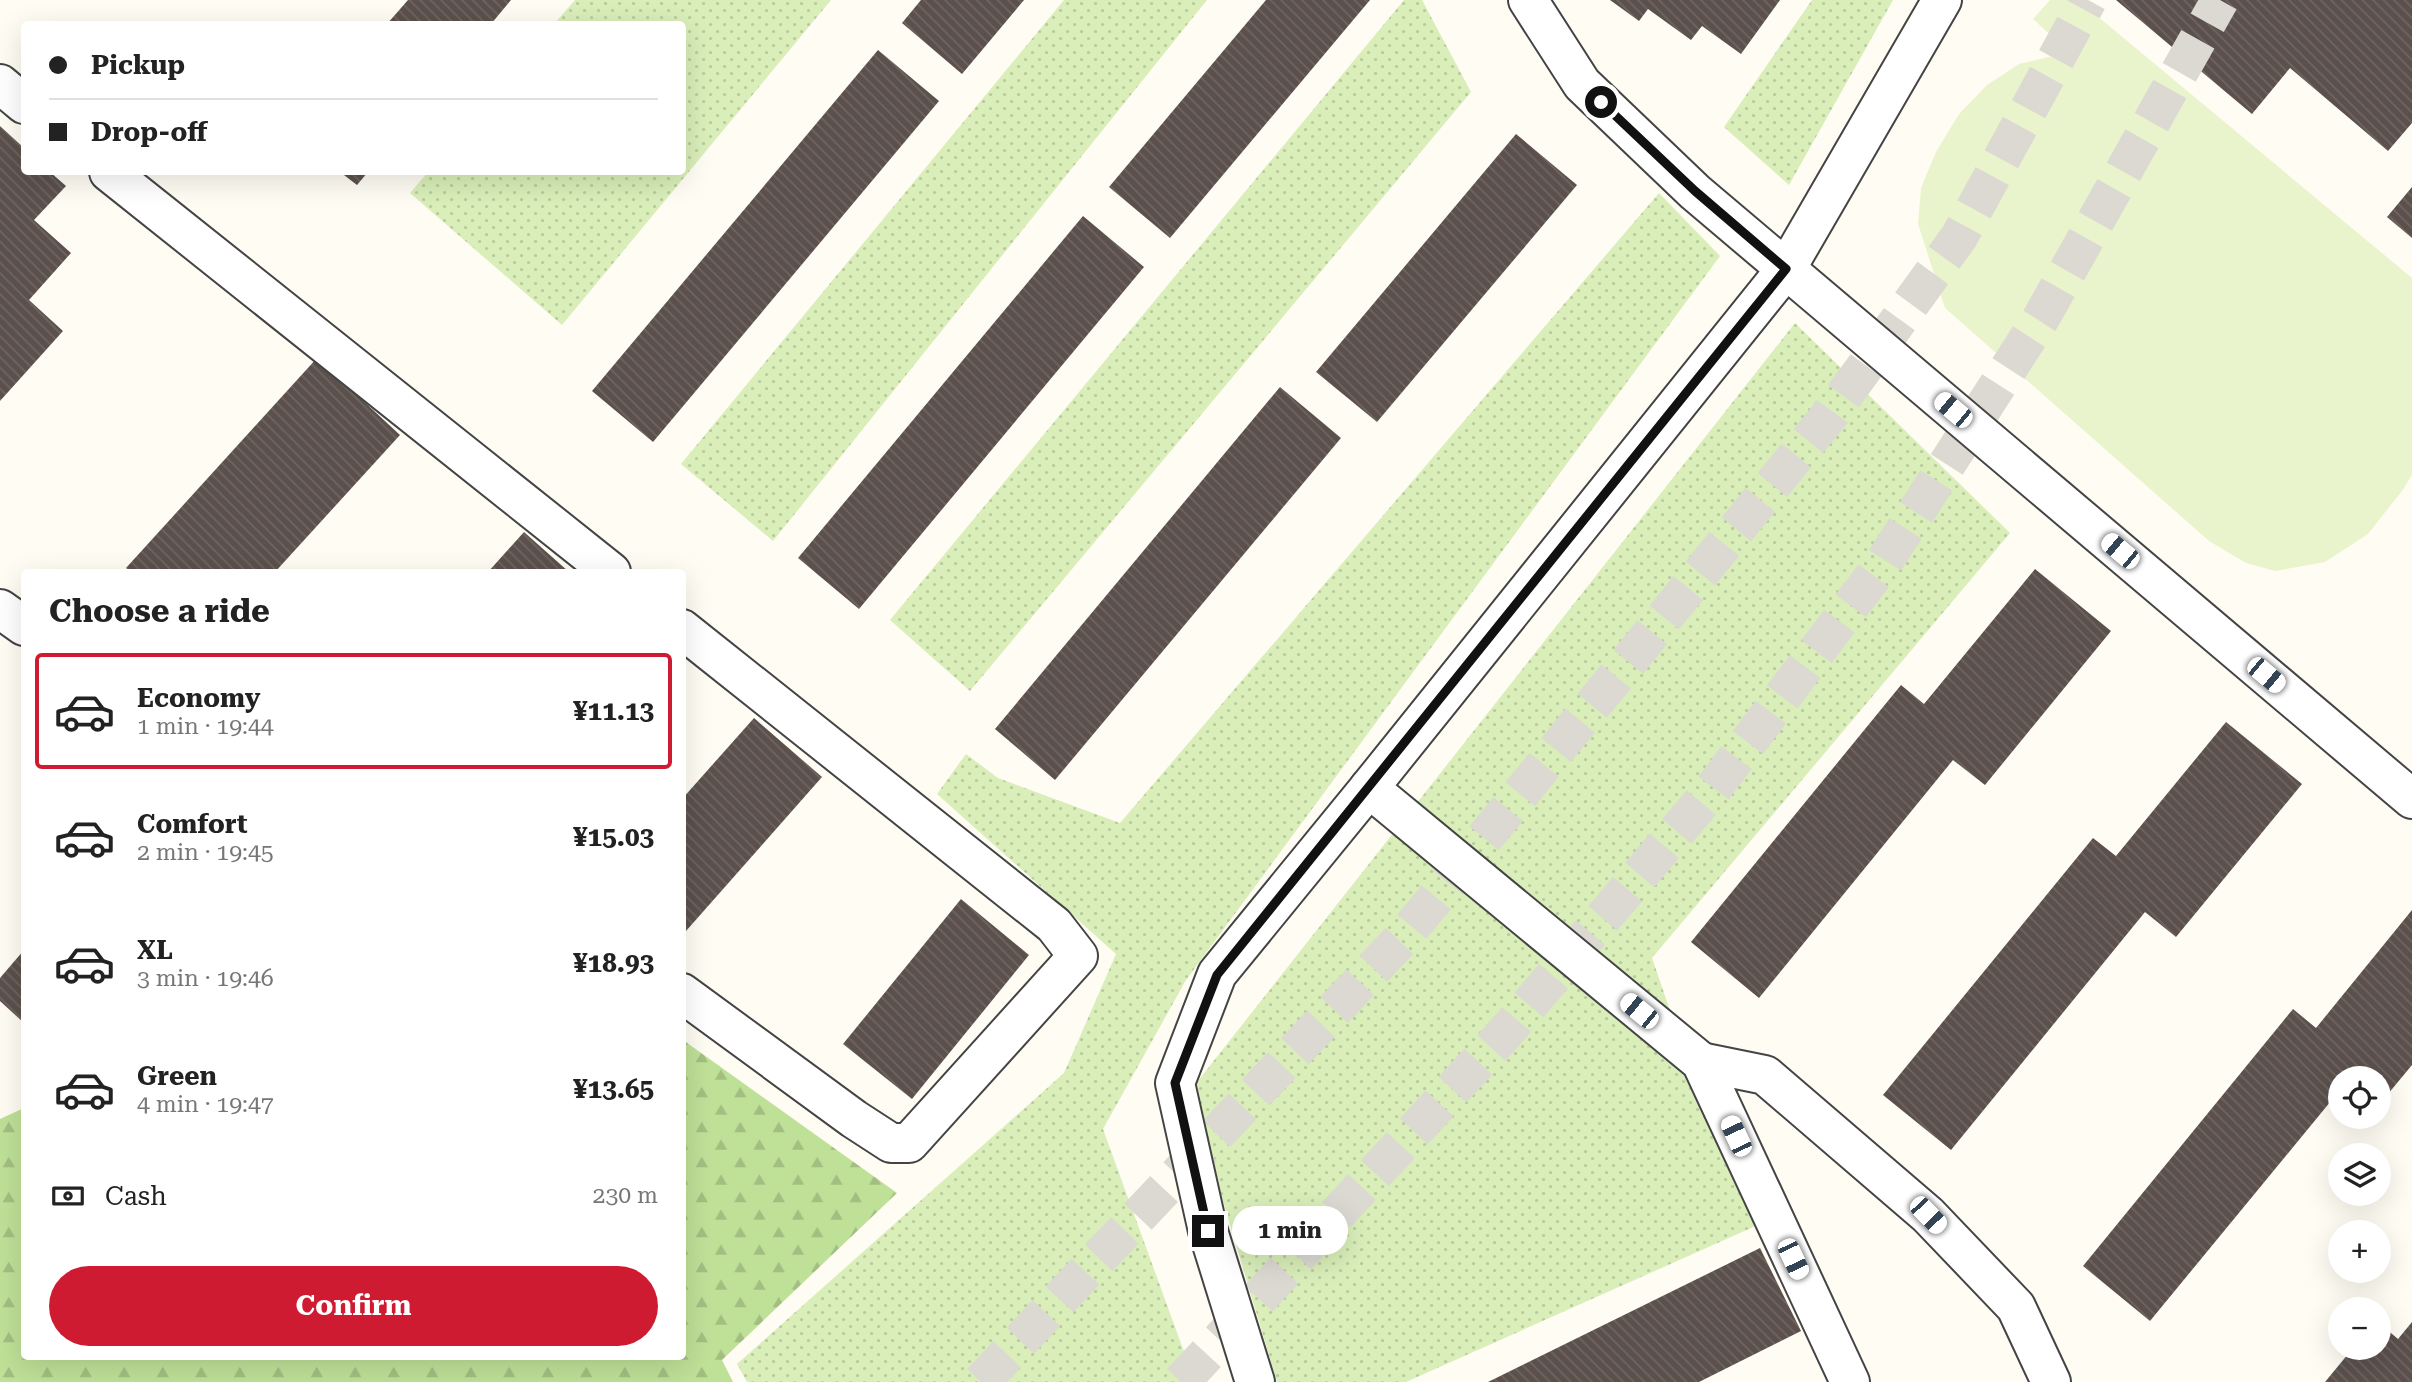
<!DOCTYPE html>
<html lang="en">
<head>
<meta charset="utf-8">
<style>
	:root { --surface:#fff; --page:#f2f2f2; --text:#222; --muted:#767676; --line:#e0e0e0; --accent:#cf1b32 }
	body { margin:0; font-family:"Roboto Serif",serif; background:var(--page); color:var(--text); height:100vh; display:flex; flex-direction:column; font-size:26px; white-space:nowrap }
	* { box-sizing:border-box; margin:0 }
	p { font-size:23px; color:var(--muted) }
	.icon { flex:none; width:38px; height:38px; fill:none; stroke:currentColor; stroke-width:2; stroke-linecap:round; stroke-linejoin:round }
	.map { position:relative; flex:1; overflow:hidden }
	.drawer { position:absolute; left:21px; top:569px; width:665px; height:791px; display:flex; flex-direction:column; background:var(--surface); border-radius:7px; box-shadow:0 7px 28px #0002 }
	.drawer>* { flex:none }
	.guide { position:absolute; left:21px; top:21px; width:665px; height:154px; border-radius:7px; box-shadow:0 7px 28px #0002; display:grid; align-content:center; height:154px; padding:0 28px; background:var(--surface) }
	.tools { position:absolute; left:2328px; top:1066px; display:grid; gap:14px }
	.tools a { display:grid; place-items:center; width:63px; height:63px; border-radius:50%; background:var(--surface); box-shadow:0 7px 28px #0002; font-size:35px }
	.end { position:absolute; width:32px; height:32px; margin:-16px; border:9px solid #111; background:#fff; box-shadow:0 0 0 4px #fff }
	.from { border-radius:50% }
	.bubble { position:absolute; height:49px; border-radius:24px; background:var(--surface); box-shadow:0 7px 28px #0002; font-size:23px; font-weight:700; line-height:49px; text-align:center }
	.car { position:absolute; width:21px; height:42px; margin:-21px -10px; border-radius:9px; box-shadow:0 0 5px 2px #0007; background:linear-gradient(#fff 24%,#345 0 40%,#fff 0 76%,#345 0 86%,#fff 0) }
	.guide b { display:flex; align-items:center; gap:24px; height:66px; font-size:26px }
	.guide b+b { border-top:2px solid var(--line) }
	.guide i { width:18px; height:18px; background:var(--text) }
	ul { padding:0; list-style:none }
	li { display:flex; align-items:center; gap:21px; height:116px; margin:0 14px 10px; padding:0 14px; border:4px solid transparent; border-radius:7px }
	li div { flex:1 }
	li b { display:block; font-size:26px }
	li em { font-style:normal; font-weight:700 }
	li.current { border-color:var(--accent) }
	li>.icon { width:63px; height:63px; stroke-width:1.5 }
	h2 { padding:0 28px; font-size:32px; line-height:84px }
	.pay { display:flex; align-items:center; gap:18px; height:77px; padding:0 28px; font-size:26px }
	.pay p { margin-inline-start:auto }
	.button { display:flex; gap:14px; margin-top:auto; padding:14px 28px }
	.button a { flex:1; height:80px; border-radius:42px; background:var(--accent); color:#fff; font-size:28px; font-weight:700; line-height:80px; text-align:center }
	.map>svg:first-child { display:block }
	.forest { fill:url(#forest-firs) }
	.park { fill:url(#park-dots) }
	.pitch { fill:#eaf4cc }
	.building { fill:url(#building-back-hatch) }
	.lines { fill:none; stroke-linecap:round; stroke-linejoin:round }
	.highway-tunnel { stroke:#dbd9d2; stroke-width:38; stroke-dasharray:38 19; stroke-linecap:butt }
	.street-casing { stroke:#444; stroke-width:42 }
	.street { stroke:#fff; stroke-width:38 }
	.route { stroke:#111; stroke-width:9 }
</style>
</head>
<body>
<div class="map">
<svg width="2412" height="1382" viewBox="0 0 2412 1382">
	<defs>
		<pattern id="forest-firs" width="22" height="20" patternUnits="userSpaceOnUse" patternTransform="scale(1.75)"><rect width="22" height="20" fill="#bee097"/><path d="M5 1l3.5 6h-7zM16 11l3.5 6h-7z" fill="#a2bf81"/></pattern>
		<pattern id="park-dots" width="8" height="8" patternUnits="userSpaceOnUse" patternTransform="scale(1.75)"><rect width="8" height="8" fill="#d9eeb9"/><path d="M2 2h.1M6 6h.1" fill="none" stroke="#b9cb9e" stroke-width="1.8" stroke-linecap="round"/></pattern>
		<pattern id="building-back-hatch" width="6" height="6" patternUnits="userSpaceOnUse" patternTransform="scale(1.75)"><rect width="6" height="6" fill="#5b504c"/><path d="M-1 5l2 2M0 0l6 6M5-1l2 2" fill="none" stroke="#6e6562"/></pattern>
	</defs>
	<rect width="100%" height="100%" fill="#fffcf4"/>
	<polygon class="forest" points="683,1040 897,1193 722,1360 733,1382 0,1382 0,1119 24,1108 24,1356 682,1356"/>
	<g class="park">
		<polygon points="575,0 831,0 562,325 410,193 428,172 682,172 682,24 554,24"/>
		<polygon points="1064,0 1207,0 773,541 681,464"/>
		<polygon points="1404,0 1422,0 1471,92 970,691 890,620"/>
		<polygon points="1812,0 1893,0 1789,185 1724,127"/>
		<polygon points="1659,193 1720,256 1186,980 1103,1129 1195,1382 747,1382 737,1364 1064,1073 1116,954 937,794 966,754 998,778 1120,823"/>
		<polygon points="1795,323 2010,533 1652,958 1694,1080 1760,1224 1406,1382 1277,1382 1190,1091"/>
	</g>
	<polygon class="pitch" points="2050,0 2078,0 2412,278 2412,475 2402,491 2368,534 2325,562 2275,571 2246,563 2209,541 1945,308 1918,224 1921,188 1936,152 1959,114 1987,85 2019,64 2069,52 2033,19"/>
	<g class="building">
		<polygon points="408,0 511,0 491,24 387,24"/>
		<polygon points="921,0 1024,0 962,74 902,23"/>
		<polygon points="1266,0 1370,0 1170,238 1109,187"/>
		<polygon points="1610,0 1780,0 1741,54 1702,26 1691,40 1648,9 1639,21"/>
		<polygon points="2116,0 2412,0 2412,123 2388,151 2290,68 2252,114"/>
		<polygon points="878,50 939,101 653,442 592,391"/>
		<polygon points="0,126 24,148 24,172 50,172 66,186 34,220 71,253 29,300 63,331 0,401"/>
		<polygon points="1516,134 1577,185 1377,422 1316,372"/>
		<polygon points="340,172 368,172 357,185"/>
		<polygon points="2412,187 2412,238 2387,217"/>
		<polygon points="1083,216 1144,267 859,609 798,558"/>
		<polygon points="317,358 400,435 275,572 131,572 126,568"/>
		<polygon points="1280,387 1341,438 1055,780 995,729"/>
		<polygon points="524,532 569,572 488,572"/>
		<polygon points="2035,569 2111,631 1985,785 1953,760 1759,998 1691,942 1901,685 1924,704"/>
		<polygon points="754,718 822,777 686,931 682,928 682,799"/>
		<polygon points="2226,722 2302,784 2176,937 2145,912 1951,1150 1883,1095 2093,838 2116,856"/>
		<polygon points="961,899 1029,955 912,1099 843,1044"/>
		<polygon points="2412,910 2412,1065 2378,1106 2378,1078 2340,1078 2340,1090 2150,1321 2083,1266 2293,1009 2316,1028"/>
		<polygon points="24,950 24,1023 0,1001 0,978"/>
		<polygon points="1760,1248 1801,1331 1699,1382 1488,1382"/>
		<polygon points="2378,1322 2398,1339 2412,1322 2412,1382 2325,1382 2353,1348 2378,1348"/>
	</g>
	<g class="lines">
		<g class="highway-tunnel">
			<polyline points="981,1382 1406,934 1832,412 1959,237 2088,0"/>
			<polyline points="1181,1382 1505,1033 1712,790 1884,562 2041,318 2220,0"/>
		</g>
		<g class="street-casing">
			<g id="street">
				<polyline points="1528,0 1582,84 1695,192 2412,799"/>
				<polyline points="0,84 24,104"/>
				<polyline points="109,172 611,572"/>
				<polyline points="0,609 24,626"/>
				<polyline points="682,629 1054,925 1078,956 909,1143 891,1143 854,1119 682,993"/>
				<polyline points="1701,1062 1765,1075 1928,1215 2016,1307 2051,1382"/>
				<polyline points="1255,1382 1208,1231 1175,1083 1217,974 1369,788"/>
				<polyline points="1850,1382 1701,1062 1369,788 1786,269 1942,0"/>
			</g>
		</g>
		<use href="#street" class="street"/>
	</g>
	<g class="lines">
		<polyline class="route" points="1208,1231 1175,1083 1217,975 1786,269 1695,191 1601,102"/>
	</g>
</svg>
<div class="tools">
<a><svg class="icon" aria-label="locate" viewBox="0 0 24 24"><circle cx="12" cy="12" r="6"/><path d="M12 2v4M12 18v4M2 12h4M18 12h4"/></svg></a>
<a><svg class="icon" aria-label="layers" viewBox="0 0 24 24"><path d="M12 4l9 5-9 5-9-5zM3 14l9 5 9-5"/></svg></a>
<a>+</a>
<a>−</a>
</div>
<i class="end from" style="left:1601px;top:102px"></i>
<i class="end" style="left:1208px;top:1231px"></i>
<div class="bubble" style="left:1232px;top:1206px;width:116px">1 min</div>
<i class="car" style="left:1953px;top:410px;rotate:310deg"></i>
<i class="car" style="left:2120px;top:551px;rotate:310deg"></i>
<i class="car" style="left:2266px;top:675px;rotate:130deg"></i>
<i class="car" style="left:1639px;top:1011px;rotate:309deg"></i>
<i class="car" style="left:1736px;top:1136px;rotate:335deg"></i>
<i class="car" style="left:1928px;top:1215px;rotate:136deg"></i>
<i class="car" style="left:1793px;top:1259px;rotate:155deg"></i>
<div class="guide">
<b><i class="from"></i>Pickup</b>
<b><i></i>Drop-off</b>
</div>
<section class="drawer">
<h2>Choose a ride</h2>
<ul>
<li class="current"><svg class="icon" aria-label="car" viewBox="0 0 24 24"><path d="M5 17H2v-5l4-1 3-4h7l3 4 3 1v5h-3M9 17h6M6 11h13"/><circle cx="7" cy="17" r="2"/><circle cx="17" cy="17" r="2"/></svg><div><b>Economy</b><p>1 min · 19:44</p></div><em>¥11.13</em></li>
<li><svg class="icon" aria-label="car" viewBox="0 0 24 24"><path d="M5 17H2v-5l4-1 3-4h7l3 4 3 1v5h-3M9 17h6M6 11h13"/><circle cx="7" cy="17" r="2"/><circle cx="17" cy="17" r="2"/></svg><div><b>Comfort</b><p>2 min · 19:45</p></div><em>¥15.03</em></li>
<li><svg class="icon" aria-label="car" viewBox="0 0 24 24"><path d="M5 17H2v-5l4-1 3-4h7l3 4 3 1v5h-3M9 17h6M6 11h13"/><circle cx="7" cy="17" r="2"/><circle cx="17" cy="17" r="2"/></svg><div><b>XL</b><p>3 min · 19:46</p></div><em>¥18.93</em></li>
<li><svg class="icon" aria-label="car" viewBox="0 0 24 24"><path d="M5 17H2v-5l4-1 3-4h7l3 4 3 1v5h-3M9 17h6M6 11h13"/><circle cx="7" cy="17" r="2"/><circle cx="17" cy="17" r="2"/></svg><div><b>Green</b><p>4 min · 19:47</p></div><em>¥13.65</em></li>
</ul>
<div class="pay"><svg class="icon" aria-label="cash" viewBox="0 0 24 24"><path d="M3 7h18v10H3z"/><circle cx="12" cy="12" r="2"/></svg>Cash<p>230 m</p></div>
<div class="button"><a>Confirm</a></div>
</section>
</div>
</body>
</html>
